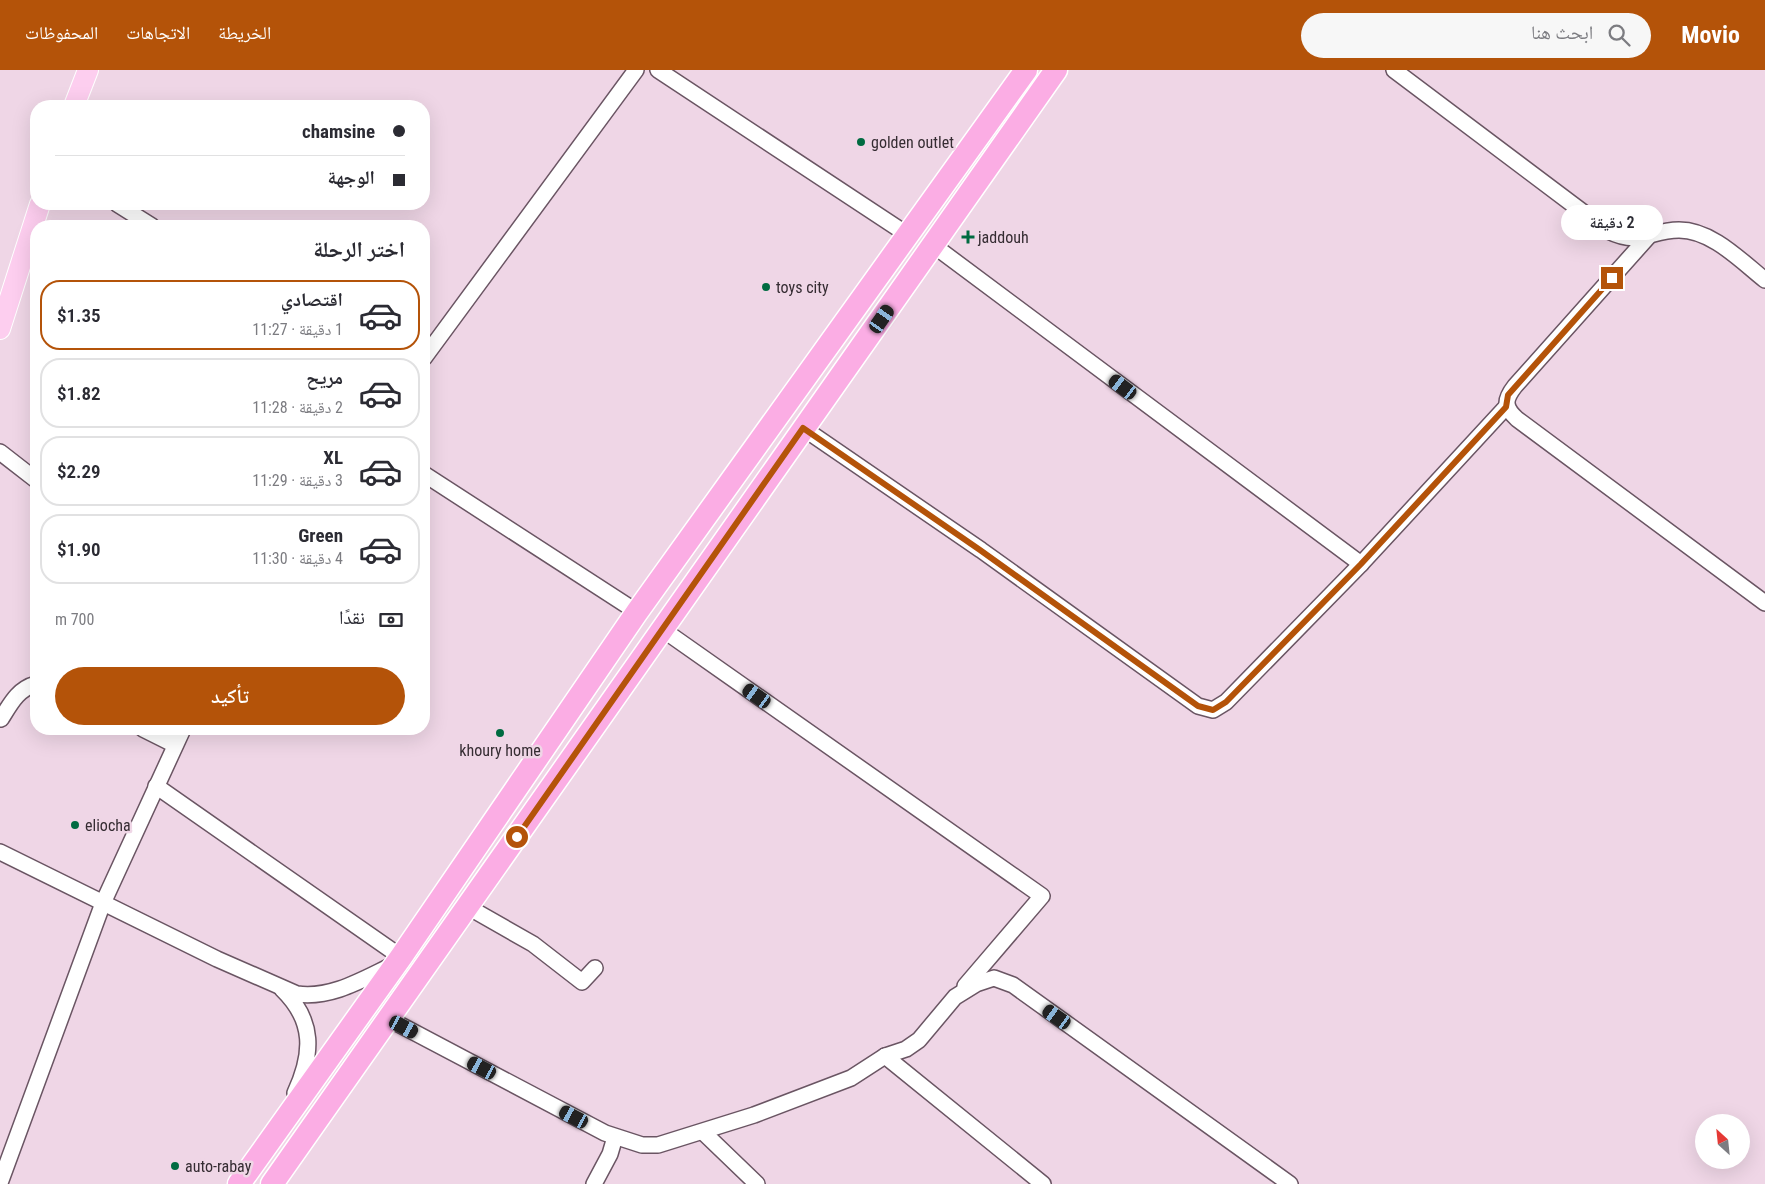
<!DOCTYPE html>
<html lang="ar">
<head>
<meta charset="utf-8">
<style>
	:root { --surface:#fff; --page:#f7f7f7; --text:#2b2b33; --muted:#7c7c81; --line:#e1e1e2; --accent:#b45309 }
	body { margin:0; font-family:"Roboto Condensed","Noto Naskh Arabic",sans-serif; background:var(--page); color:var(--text); direction:rtl; height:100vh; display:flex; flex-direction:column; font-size:19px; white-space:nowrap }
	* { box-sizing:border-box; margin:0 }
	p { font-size:16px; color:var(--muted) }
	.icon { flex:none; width:28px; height:28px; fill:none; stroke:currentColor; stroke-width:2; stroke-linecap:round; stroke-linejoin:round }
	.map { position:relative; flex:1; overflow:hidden; direction:ltr }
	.side { position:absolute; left:30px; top:150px; width:400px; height:515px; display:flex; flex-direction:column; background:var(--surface); border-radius:20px; box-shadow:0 5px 20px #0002; direction:rtl }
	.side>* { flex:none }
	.guide { position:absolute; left:30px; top:30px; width:400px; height:110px; border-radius:20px; box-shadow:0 5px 20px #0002; direction:rtl; display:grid; align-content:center; height:110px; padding:0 25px; background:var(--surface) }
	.needle { width:32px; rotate:333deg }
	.tools { position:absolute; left:1695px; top:1044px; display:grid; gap:10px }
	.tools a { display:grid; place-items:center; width:55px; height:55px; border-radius:50%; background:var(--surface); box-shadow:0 5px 20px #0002; font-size:25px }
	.end { position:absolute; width:22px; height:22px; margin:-11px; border:6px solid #b45309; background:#fff; box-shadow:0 0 0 2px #fff }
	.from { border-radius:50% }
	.bubble { position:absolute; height:35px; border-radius:18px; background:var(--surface); box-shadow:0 5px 20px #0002; font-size:16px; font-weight:600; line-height:35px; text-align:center; direction:rtl }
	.car { position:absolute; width:15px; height:30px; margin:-15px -8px; border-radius:6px; box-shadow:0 0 4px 1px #0007; background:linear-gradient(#222 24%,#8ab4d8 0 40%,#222 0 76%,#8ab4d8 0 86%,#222 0) }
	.guide b { display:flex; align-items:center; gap:18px; height:48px; font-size:19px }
	.guide b+b { border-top:1px solid var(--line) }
	.guide i { width:12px; height:12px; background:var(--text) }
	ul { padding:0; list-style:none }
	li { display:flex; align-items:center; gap:15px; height:70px; margin:0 10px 8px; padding:0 15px; border:2px solid var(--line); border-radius:20px }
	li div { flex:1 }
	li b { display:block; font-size:19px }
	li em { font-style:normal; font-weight:600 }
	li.current { border-color:var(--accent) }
	li>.icon { width:45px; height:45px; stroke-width:1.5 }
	h2 { padding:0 25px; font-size:22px; line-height:60px }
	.pay { display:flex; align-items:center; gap:12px; height:55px; padding:0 25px; font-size:19px }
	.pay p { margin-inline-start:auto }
	.button { display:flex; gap:10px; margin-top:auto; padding:10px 25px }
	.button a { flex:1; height:58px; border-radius:30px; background:var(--accent); color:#fff; font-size:20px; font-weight:600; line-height:58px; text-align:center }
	header { display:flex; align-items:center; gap:30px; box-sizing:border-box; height:70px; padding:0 25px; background:var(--accent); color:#fff }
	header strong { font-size:24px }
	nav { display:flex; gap:28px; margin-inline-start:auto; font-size:18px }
	.search { width:350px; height:45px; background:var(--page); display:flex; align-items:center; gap:12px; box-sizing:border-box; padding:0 18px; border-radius:28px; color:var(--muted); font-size:19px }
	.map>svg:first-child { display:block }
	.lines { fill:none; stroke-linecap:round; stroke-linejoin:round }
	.minor-casing { stroke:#6a5563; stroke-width:18 }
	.major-casing { stroke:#fff; stroke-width:22 }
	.highway-casing { stroke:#fff; stroke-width:25 }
	.minor { stroke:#fff; stroke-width:15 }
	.major { stroke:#fdceef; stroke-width:20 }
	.highway { stroke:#fbade4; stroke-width:22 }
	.route { stroke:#b45309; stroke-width:6 }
	.poi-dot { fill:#006b41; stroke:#efd6e6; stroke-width:2 }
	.labels { text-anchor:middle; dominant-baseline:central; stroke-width:5; stroke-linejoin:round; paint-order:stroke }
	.poi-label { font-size:16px; fill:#352c32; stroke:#efd6e6; text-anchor:start }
</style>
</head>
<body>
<header>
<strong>Movio</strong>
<div class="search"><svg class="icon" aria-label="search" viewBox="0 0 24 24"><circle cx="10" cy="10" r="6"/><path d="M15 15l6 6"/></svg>ابحث هنا</div>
<nav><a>الخريطة</a><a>الاتجاهات</a><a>المحفوظات</a></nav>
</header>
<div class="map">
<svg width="1765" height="1114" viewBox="0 0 1765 1114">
	<rect width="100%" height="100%" fill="#efd6e6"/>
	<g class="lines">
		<g class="minor-casing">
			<g id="minor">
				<polyline points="658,0 908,165"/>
				<path d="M1394,0L1608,161C1641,177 1649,160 1679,160C1712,160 1741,191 1765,210"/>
				<polyline points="117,134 152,156"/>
				<path d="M1648,167L1515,316C1504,330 1504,337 1517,349L1765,533"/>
				<polyline points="933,175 1361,494"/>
				<polyline points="424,288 636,0"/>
				<polyline points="803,358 981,480 1198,636 1213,640 1226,632 1361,494 1506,337"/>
				<polyline points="0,382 36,410"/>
				<polyline points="424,404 637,542"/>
				<polyline points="662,559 1042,826 965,916"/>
				<path d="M1,649C11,633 18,619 36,614"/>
				<polyline points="143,659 175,675"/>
				<polyline points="156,716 401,887"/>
				<path d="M0,782L217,889L297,924C332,929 365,908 395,894"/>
				<polyline points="468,837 533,874 582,912 595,898"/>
				<path d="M282,919C315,951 313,984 295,1023"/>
				<polyline points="389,949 605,1063 642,1075 658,1075 754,1045 851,1008 885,986 906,979 919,970 955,927 976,914 994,908 1013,915 1290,1114"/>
				<polyline points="885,986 1043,1114"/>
				<polyline points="703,1062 757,1114"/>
				<polyline points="0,1113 103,833 183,659"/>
				<polyline points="594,1114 610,1084 615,1067"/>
			</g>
		</g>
		<g class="major-casing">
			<g id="major">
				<polyline points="74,36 88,0"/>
				<polyline points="0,259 40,134"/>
			</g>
		</g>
		<g class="highway-casing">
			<g id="highway">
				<polyline points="239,1114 401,887 637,542 1026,0"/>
				<polyline points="272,1114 1056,0"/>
			</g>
		</g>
		<use href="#minor" class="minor"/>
		<use href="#major" class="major"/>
		<use href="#highway" class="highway"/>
	</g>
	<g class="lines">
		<polyline class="route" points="517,767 803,358 980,480 1198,636 1213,640 1226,632 1361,494 1506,337 1508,325 1612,208"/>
	</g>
	<g class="poi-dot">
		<circle cx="861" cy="72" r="5"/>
		<path d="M965.5 159.5h5v5h5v5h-5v5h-5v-5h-5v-5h5z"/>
		<circle cx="766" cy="217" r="5"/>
		<circle cx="500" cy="663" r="5"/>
		<circle cx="75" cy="755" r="5"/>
		<circle cx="175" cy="1096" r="5"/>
	</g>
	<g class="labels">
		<g class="poi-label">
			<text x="871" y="72">golden outlet</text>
			<text x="978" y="167">jaddouh</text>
			<text x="776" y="217">toys city</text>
			<text x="500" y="680" text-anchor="middle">khoury home</text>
			<text x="85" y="755">eliocha</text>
			<text x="185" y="1096">auto-rabay</text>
		</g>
	</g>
</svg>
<div class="tools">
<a><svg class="needle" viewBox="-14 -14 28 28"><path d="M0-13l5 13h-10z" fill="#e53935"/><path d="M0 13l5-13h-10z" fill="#7c7c81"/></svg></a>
</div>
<i class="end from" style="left:517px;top:767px"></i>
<i class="end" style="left:1612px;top:208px"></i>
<div class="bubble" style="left:1561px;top:135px;width:102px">2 دقيقة</div>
<i class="car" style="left:882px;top:249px;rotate:35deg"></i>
<i class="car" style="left:1123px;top:317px;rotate:307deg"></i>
<i class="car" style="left:757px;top:626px;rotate:305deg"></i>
<i class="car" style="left:1057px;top:947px;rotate:305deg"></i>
<i class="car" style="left:404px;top:957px;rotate:118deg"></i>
<i class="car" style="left:482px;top:998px;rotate:298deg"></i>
<i class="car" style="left:574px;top:1047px;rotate:298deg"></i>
<div class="guide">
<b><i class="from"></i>chamsine</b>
<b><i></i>الوجهة</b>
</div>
<section class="side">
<h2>اختر الرحلة</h2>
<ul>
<li class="current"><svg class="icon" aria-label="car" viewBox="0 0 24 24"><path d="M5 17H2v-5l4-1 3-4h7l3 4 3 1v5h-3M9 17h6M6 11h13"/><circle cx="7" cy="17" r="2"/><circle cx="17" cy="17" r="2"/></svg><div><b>اقتصادي</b><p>1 دقيقة · 11:27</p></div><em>$1.35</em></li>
<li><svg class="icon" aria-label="car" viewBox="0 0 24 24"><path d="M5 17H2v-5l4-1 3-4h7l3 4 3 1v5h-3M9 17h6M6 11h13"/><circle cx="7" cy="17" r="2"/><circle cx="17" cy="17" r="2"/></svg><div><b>مريح</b><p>2 دقيقة · 11:28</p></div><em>$1.82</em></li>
<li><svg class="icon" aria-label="car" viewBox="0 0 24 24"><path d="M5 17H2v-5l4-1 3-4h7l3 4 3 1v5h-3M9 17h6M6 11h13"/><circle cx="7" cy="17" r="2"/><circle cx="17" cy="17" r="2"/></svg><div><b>XL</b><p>3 دقيقة · 11:29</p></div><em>$2.29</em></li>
<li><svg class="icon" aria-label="car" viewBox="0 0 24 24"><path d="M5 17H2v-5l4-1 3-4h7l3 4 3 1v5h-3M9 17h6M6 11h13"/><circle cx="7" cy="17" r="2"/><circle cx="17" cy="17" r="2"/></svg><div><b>Green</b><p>4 دقيقة · 11:30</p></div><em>$1.90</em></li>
</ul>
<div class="pay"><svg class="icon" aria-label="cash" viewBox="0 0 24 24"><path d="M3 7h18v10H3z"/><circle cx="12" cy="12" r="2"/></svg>نقدًا<p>700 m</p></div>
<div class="button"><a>تأكيد</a></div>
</section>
</div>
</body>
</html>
